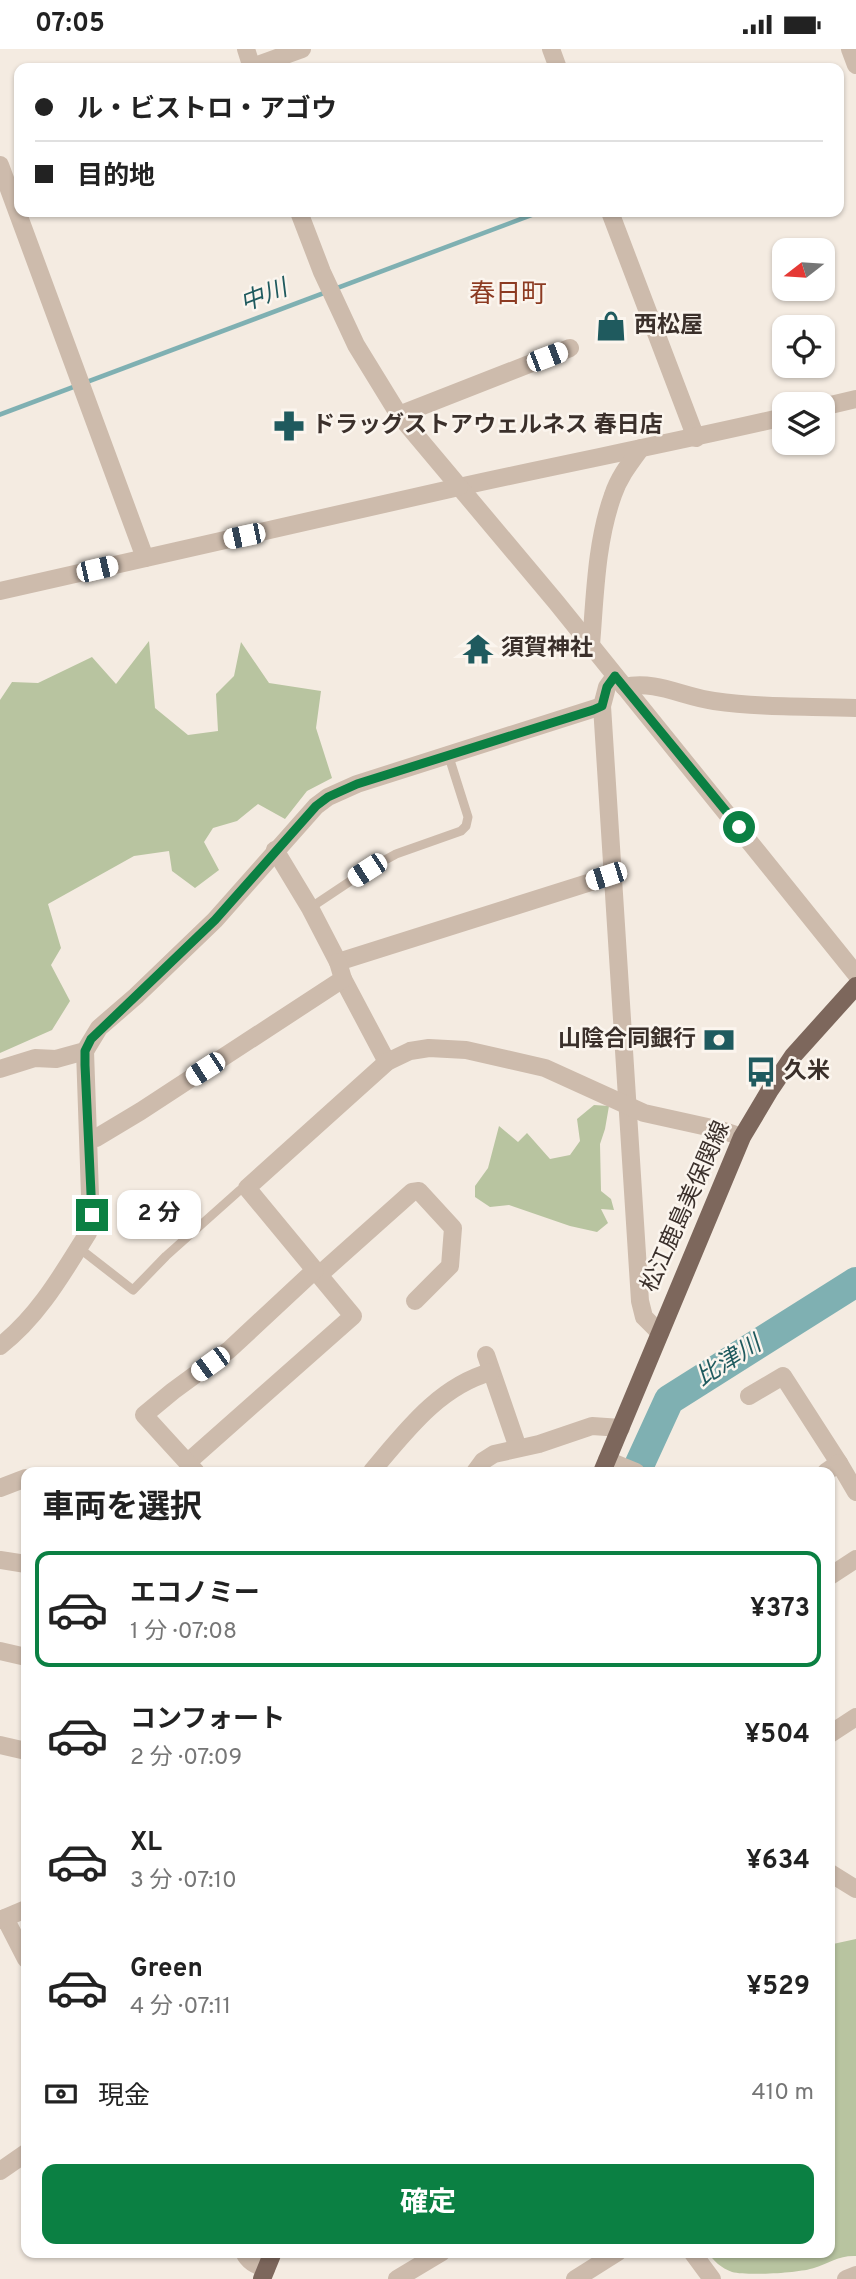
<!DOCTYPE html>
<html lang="ja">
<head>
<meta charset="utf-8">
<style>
	:root { --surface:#fff; --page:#f2f2f2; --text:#222; --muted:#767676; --line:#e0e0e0; --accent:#0b8043 }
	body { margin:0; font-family:Overpass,"Noto Sans JP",sans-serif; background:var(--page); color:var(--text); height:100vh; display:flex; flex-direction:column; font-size:26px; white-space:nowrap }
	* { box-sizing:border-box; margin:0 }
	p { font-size:23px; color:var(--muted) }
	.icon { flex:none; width:38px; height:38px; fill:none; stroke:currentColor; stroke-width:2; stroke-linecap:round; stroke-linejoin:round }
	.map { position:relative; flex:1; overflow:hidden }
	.panel { position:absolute; left:21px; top:1418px; width:814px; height:791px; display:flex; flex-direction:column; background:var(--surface); border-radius:14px; box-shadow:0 2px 5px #0004 }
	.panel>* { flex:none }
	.guide { position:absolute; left:14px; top:14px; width:830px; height:154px; border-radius:14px; box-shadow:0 2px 5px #0004; display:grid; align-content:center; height:154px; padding:0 21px; background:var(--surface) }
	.needle { width:46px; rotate:253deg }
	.controls { position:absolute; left:772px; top:189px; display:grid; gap:14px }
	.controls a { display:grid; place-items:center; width:63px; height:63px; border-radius:14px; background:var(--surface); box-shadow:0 2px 5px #0004; font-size:35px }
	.end { position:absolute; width:32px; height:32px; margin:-16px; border:9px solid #0b8043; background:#fff; box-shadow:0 0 0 4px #fff }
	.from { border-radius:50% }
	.bubble { position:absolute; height:49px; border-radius:14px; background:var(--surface); box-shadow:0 2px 5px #0004; font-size:23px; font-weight:700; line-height:49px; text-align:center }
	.car { position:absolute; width:21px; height:42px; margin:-21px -10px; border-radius:9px; box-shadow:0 0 5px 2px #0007; background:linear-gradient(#fff 24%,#345 0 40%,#fff 0 76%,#345 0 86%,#fff 0) }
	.guide b { display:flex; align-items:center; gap:24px; height:66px; font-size:26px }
	.guide b+b { border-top:2px solid var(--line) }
	.guide i { width:18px; height:18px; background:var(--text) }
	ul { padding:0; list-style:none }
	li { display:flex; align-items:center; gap:21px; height:116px; margin:0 14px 10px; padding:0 7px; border:4px solid transparent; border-radius:14px }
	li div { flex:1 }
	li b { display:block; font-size:26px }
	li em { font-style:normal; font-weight:700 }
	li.current { border-color:var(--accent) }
	li>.icon { width:63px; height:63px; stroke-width:1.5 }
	h2 { padding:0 21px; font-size:32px; line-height:84px }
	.pay { display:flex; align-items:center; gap:18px; height:77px; padding:0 21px; font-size:26px }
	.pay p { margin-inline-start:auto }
	.primary-button { display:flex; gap:14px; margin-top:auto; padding:14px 21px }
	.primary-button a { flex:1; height:80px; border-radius:14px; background:var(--accent); color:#fff; font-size:28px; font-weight:700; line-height:80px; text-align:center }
	.status { display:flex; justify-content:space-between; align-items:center; height:49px; padding:0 35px; background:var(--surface); direction:ltr }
	.status svg { height:19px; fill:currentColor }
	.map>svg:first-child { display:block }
	.green { fill:#b8c4a0 }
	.water { fill:#7fb0b2 }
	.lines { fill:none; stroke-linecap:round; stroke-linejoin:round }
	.river { stroke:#7fb0b2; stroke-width:30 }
	.service { stroke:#cdbbac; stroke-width:9 }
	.minor { stroke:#cdbbac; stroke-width:18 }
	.tertiary { stroke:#cdbbac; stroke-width:18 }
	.primary { stroke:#7d675c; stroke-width:18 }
	.route { stroke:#0b8043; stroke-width:9 }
	.labels { text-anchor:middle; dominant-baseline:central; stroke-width:5; stroke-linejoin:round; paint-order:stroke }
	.poi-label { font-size:23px; font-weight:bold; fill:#3b302b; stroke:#fbf5ee; text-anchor:start }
	.street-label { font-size:23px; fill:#3b302b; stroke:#fbf5ee }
	.water-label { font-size:24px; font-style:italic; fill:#1f5a5e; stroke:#fbf5ee }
	.quarter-label { font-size:26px; fill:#8c3b22; stroke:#fbf5ee }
</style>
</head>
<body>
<div class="status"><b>07:05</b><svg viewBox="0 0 49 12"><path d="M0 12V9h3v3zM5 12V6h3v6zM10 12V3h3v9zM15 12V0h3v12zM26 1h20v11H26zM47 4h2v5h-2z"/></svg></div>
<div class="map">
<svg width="856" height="2230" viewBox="0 0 856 2230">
	<rect width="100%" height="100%" fill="#f4ebe1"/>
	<g class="green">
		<polygon points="149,592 155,659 188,686 218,682 216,645 234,627 241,593 269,634 321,642 316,679 332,729 307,742 285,770 258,755 237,772 213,779 204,793 219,821 195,839 172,822 169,802 134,807 48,855 61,899 51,916 70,952 52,981 0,1004 0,651 12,633 38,634 92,608 116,635"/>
		<polygon points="594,1056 609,1057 605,1080 600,1095 601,1142 611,1150 614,1161 601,1160 608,1174 597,1183 570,1177 509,1156 490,1158 475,1148 475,1137 488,1119 499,1077 518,1093 527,1084 550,1110 570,1106 580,1092 577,1070"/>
		<path d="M856,1890V2207C840,2206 829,2214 814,2219C799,2224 748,2227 732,2223C721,2219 714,2212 707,2203H830V1901L833,1895Z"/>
	</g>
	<polygon class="water" points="533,163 546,163 0,368 0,363"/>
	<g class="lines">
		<polyline class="river" points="636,1423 669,1351 856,1233"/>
		<g class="service">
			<polyline points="310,859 367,821 396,805 461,782 466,777 468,768 449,708"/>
			<polyline points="79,1199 133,1241 166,1207 240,1141 247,1139"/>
		</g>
		<g class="minor">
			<polyline points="551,0 558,19"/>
			<polyline points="850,0 856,16"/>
			<polyline points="252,18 302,0"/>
			<polyline points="0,116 145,509"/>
			<polyline points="610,163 696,389"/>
			<polyline points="822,358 856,350"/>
			<polyline points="399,366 570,299"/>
			<path d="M459,438C567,414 676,393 784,368"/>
			<path d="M591,596C595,547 596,493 613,446C619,428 630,414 641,399"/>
			<polyline points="615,627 607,638 602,657 640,1252 644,1268 660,1284"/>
			<path d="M624,638C656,631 683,648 714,652C762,659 808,657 856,659"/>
			<polyline points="275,801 310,859 338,913 613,826"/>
			<polyline points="343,930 387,1013"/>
			<polyline points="0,1020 35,1009 56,1010 85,1002 99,979 136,947 215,871 316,757 328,748 357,735 602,657"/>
			<polyline points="89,1089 96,1089 141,1062 343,930 338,913"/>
			<polyline points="319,1226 247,1139 387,1013 410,1002 429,999 466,1001 545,1019 644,1064 721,1081 742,1088"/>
			<path d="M0,1297C38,1268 63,1224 88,1184L91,1175L85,1002"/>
			<polyline points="486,1306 518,1399"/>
			<polyline points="749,1347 783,1327 839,1414 826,1423"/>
			<polyline points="607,1411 636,1423"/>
			<polyline points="188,1413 353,1267 319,1226 412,1143 419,1142 453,1179 450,1217 415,1252"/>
			<polyline points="839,1414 856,1443"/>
			<path d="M372,1422C405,1383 439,1337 491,1323"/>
			<polyline points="196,1423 144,1366 173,1342 229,1301 315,1221"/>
			<polyline points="475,1423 483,1412 494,1405 539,1395 592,1377 621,1379"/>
			<polyline points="0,1439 26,1429"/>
			<polyline points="0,1511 26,1515"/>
			<polyline points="830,1527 856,1510"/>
			<polyline points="0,1602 26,1608"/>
			<polyline points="830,1685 856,1668"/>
			<polyline points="0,1696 26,1702"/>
			<polyline points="830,1824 856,1840"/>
			<polyline points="5,1869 26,1910"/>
			<polyline points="0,1871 26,1860"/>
			<polyline points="0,2122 26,2104"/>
			<path d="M244,2203C248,2213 256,2216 266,2220"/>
			<polyline points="692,2203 712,2230"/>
			<polyline points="397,2230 442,2203"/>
			<polyline points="575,2230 618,2203"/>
		</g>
		<g class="tertiary">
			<polyline points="246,0 252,19"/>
			<polyline points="299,163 322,223 356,296 399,366 556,553 856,925"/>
			<polyline points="0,542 459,438"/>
			<polyline points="846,2230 856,2226"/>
		</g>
		<g class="primary">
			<polyline points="602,1423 742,1088 770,1041 793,1007 856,937"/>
			<polyline points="262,2230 273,2203"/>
		</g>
	</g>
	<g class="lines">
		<polyline class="route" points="92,1166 85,1016 85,1002 91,990 215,871 316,757 328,748 357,735 593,661 602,657 607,638 615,627 739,778"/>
	</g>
	<defs>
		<g id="shop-bare" transform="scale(2.415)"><path d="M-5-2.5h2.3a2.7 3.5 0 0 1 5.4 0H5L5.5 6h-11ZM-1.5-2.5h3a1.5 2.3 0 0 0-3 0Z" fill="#1f5a5e" stroke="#fbf5ee" stroke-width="2.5" paint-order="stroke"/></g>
		<g id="pharmacy-bare" transform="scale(2.415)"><path d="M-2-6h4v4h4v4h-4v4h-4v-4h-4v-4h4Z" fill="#1f5a5e" stroke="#fbf5ee" stroke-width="2.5" paint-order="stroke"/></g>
		<g id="temple-bare" transform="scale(2.415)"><path d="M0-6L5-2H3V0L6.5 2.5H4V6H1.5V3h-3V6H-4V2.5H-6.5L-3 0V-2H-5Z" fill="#1f5a5e" stroke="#fbf5ee" stroke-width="2.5" paint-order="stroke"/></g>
		<g id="bank-bare" transform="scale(2.415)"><path d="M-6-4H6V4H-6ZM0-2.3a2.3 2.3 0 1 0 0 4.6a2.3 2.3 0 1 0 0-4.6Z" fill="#1f5a5e" stroke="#fbf5ee" stroke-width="2.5" paint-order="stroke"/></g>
		<g id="bus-bare" transform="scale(2.415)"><path d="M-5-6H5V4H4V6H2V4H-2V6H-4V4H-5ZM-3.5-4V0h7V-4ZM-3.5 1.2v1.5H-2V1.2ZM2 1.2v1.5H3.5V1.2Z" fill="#1f5a5e" stroke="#fbf5ee" stroke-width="2.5" paint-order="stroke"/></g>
	</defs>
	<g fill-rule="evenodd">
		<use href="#shop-bare" x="611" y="277"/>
		<use href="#pharmacy-bare" x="289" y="377"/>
		<use href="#temple-bare" x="478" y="600"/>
		<use href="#bank-bare" x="719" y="991"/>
		<use href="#bus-bare" x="761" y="1023"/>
	</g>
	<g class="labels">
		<g class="poi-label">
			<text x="634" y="277">西松屋</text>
			<text x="312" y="377">ドラッグストアウェルネス 春日店</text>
			<text x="501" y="600">須賀神社</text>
			<text x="696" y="991" text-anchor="end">山陰合同銀行</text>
			<text x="784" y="1023">久米</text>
		</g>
		<g class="street-label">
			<text transform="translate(687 1158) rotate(-66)">松江鹿島美保関線</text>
		</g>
		<g class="water-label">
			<text transform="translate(264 248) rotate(-21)">中川</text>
			<text transform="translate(729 1313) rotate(-32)">比津川</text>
		</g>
		<g class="quarter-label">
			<text x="508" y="246">春日町</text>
		</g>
	</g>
</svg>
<div class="controls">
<a><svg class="needle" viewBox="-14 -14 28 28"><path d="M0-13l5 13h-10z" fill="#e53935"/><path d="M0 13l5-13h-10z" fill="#767676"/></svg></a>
<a><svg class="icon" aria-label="locate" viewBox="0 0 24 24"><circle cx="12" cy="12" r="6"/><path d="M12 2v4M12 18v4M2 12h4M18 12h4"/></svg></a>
<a><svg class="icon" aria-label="layers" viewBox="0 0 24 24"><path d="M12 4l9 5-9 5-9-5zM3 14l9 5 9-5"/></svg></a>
</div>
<i class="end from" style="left:739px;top:778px"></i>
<i class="end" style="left:92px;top:1166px"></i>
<div class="bubble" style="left:117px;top:1141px;width:84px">2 分</div>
<i class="car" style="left:547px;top:308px;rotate:69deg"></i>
<i class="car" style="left:244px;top:487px;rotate:258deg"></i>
<i class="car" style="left:97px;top:520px;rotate:77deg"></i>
<i class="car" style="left:367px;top:821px;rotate:237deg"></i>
<i class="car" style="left:606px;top:827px;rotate:252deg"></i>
<i class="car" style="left:205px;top:1020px;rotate:237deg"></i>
<i class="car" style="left:210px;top:1315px;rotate:234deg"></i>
<div class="guide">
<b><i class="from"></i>ル・ビストロ・アゴウ</b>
<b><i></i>目的地</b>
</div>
<section class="panel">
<h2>車両を選択</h2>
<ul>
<li class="current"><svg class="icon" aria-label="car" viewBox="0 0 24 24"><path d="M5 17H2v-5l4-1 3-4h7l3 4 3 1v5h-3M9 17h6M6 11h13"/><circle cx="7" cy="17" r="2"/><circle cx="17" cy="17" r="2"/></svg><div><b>エコノミー</b><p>1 分 · 07:08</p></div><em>¥373</em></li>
<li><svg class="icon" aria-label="car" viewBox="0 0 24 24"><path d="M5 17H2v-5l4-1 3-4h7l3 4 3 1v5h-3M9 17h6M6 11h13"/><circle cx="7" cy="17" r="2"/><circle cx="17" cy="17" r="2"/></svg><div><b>コンフォート</b><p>2 分 · 07:09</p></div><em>¥504</em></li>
<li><svg class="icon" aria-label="car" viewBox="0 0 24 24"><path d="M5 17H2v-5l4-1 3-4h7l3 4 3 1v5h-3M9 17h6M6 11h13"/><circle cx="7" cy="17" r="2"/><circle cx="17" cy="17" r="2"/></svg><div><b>XL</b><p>3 分 · 07:10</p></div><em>¥634</em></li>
<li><svg class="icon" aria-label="car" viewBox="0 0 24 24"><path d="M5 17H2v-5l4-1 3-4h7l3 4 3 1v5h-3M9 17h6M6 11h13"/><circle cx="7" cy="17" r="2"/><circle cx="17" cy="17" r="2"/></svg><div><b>Green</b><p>4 分 · 07:11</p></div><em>¥529</em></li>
</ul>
<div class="pay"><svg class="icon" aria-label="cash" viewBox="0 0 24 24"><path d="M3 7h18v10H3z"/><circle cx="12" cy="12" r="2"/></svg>現金<p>410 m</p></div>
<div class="primary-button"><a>確定</a></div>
</section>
</div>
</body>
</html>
